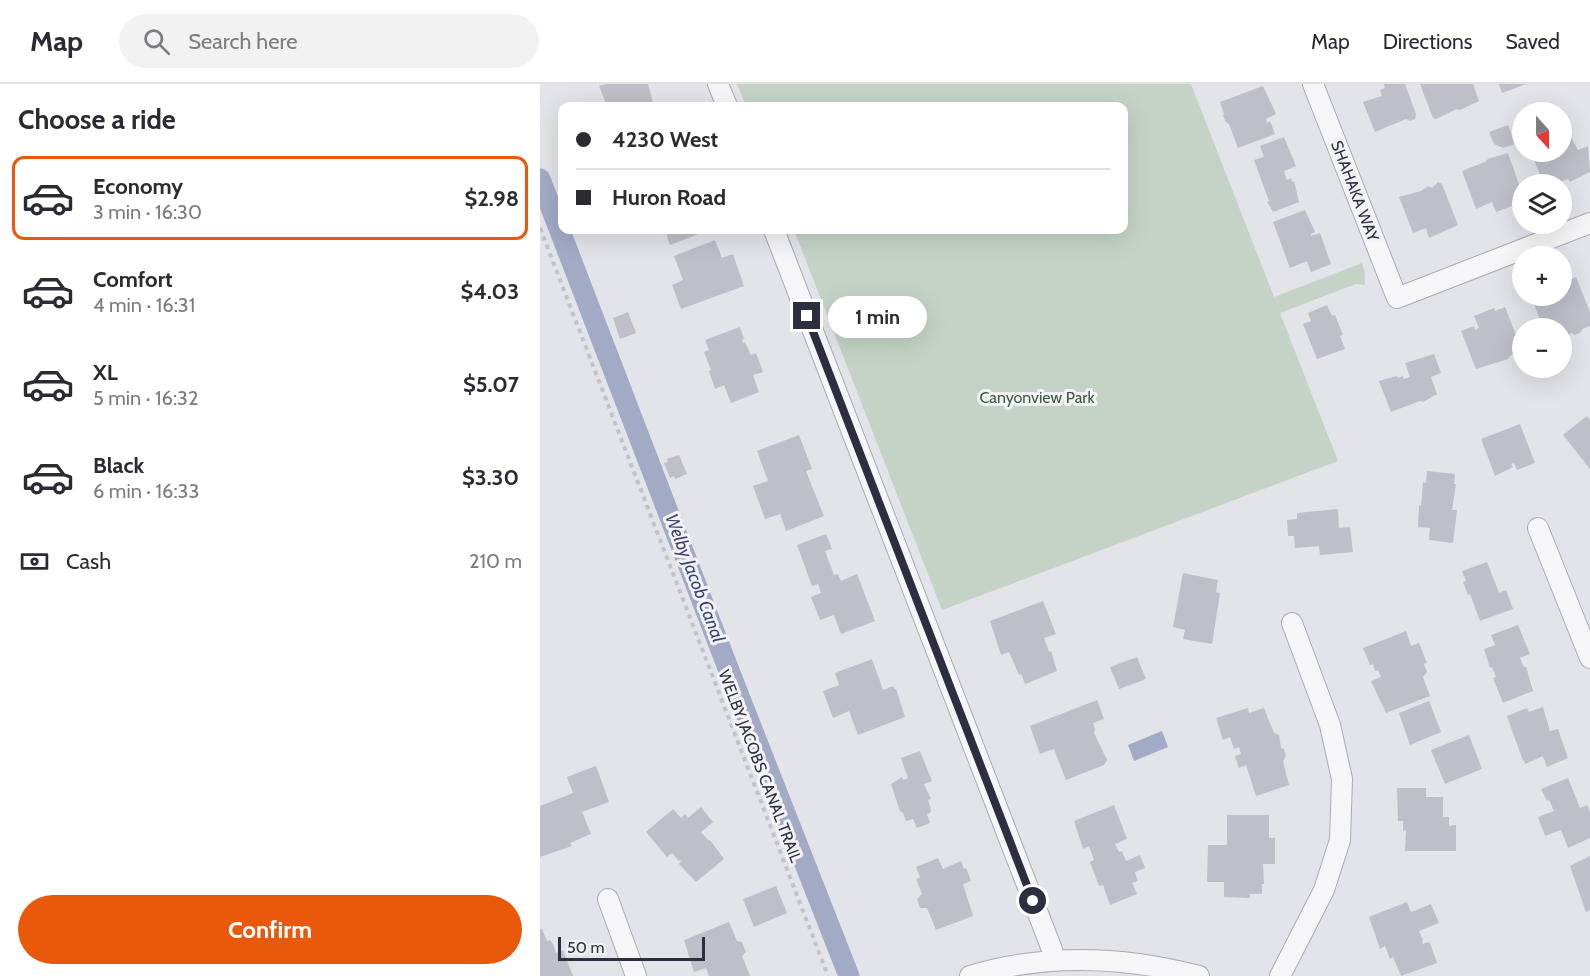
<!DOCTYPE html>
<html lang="en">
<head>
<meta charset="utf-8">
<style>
	:root { --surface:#fff; --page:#f2f2f3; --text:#2b2b33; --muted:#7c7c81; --line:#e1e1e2; --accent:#ea580c }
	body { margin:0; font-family:Cabin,sans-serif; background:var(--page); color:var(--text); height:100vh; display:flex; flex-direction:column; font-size:22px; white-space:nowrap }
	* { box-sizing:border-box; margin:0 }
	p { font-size:20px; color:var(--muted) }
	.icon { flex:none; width:33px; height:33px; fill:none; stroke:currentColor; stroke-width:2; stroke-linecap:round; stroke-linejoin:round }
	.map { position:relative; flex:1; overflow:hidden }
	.drawer { display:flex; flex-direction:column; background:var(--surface); width:540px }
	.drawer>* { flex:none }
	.guide { position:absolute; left:18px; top:18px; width:570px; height:132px; border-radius:12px; box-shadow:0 6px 24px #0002; display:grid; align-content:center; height:132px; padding:0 18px; background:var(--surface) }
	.needle { width:39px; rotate:159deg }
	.tools { position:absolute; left:972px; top:18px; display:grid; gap:12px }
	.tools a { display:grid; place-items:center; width:60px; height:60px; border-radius:50%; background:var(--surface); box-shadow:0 6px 24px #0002; font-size:30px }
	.scale { position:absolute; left:18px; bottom:15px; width:147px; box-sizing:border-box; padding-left:6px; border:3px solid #2d2f40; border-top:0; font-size:16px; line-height:21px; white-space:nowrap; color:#2d2f40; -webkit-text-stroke:4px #f3f3f7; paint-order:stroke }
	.end { position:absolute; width:27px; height:27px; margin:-14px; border:8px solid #2d2f40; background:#fff; box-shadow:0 0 0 3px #fff }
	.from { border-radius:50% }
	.bubble { position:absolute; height:42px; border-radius:21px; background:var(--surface); box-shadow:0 6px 24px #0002; font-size:20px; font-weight:700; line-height:42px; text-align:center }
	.guide b { display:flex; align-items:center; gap:21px; height:57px; font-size:22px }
	.guide b+b { border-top:2px solid var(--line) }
	.guide i { width:15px; height:15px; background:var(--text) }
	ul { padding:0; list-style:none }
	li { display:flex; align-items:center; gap:18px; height:84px; margin:0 12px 9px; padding:0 6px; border:3px solid transparent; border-radius:12px }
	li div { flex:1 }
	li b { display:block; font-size:22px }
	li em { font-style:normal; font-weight:700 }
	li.on { border-color:var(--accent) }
	li>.icon { width:54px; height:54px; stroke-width:1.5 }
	h2 { padding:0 18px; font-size:27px; line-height:72px }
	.pay { display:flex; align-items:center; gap:15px; height:66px; padding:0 18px; font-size:22px }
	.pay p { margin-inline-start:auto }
	.primary-button { display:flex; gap:12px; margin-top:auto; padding:12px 18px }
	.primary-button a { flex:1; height:69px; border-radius:36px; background:var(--accent); color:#fff; font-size:24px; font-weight:700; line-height:69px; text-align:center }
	header { display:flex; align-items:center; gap:36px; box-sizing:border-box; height:84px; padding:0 30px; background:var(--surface); border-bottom:2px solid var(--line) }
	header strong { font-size:28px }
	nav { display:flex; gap:33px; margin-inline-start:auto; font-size:21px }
	.search { width:420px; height:54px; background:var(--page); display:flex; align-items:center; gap:15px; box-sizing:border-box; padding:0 21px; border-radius:33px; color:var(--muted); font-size:22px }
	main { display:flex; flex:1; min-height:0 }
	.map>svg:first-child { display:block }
	.green { fill:#c5d3c6 }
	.water { fill:#a3aac5 }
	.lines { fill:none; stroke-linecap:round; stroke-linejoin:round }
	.canal { stroke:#a3aac5; stroke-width:21 }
	.building { fill:#bebfc9 }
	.minor-casing { stroke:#a9aab4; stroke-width:22 }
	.path { stroke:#c2c2c8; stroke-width:4; stroke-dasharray:4.5 4.5; stroke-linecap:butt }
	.minor { stroke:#f6f6f8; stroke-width:20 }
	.route { stroke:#2d2f40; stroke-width:8 }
	.labels { text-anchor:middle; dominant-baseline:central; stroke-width:6; stroke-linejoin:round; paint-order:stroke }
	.street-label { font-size:16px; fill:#2d2f40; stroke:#f3f3f7 }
	.park-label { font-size:16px; fill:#3c5a3f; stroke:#f3f3f7 }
	.water-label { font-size:18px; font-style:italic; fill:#3b4470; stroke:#f3f3f7 }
</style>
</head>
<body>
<header>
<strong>Map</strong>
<div class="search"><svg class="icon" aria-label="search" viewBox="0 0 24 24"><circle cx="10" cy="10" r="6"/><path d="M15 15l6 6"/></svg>Search here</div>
<nav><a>Map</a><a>Directions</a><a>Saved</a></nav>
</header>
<main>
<section class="drawer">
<h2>Choose a ride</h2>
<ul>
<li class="on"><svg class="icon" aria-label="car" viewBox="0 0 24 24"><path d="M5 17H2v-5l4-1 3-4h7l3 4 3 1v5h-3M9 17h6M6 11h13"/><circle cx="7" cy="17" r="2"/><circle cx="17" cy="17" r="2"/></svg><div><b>Economy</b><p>3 min · 16:30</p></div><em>$2.98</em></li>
<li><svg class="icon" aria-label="car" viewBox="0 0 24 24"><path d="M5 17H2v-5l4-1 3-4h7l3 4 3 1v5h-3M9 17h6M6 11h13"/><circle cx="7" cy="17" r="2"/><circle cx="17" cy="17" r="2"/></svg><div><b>Comfort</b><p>4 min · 16:31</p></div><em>$4.03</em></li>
<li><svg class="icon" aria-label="car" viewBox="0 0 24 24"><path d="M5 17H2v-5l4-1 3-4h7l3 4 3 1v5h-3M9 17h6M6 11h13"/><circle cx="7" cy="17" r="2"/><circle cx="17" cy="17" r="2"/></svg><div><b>XL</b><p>5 min · 16:32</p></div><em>$5.07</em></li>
<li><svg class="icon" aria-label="car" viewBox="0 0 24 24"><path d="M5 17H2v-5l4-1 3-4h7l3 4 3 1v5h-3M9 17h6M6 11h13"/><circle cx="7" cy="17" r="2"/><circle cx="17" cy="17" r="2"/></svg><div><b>Black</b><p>6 min · 16:33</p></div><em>$3.30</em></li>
</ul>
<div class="pay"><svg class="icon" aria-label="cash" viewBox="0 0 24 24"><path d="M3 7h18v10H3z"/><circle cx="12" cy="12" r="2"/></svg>Cash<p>210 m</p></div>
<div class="primary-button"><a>Confirm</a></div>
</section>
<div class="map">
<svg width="1050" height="892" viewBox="0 0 1050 892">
	<rect width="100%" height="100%" fill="#e3e4ea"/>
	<polygon class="green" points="197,0 651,0 734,213 822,179 825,189 825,201 816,200 740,229 798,377 402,526 254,146 584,146 584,22 206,22"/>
	<polygon class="water" points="622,647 628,663 594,677 588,661"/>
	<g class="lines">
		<polyline class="canal" points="0,95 188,584 309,892"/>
	</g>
	<g class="building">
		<polygon points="66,0 108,0 114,22 79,22 78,19 67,22 59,2"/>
		<polygon points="844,0 865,0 876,30 875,35 870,37 866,35 835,48 823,18 842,12 840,6 845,4"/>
		<polygon points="880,0 933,0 939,17 920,26 917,25 896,35 893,34"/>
		<polygon points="959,0 986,0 962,9"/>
		<polygon points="723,2 736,30 726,35 727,39 730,37 735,50 698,64 689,40 686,38 683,32 684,30 680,18"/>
		<polygon points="968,41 975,60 963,64 954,60 949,48"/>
		<polygon points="744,53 756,82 744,87 747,96 751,94 752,98 754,97 759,118 733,128 727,117 729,117 714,76 724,73 720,62"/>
		<polygon points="1031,53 1038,66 1048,62 1050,88 1030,98 1028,95 1015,100 1013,100 1011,95 1003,98 992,71 998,68 1022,68 1022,60"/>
		<polygon points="968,69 982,109 982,114 976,117 977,120 956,128 952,118 936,125 922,87 945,78 948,75"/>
		<polygon points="898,98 902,100 918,141 889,154 886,144 873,149 859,113 881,107 888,102 892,104"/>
		<polygon points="765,126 775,148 771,150 771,152 780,149 791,180 771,188 767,177 750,184 733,138"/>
		<polygon points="125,146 165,146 166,147 130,161"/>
		<polygon points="175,156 182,174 193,170 204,202 141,225 132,201 143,196 134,172"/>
		<polygon points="1036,193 1050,228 1050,242 1042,245 1041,248 1035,251 1031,249 1024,254 1022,253 1022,244 1003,244 994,220 1006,216 1007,220 1011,218 1009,212 1022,212 1022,200"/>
		<polygon points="787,221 792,232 795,231 803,251 800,252 805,265 777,275 763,240 771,237 768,229"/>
		<polygon points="965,223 982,267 970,272 968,275 936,285 921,247 934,242 935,246 939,244 934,232 954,224 955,227"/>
		<polygon points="88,228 96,249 80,255 73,234"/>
		<polygon points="200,243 204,255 202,256 203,259 205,258 211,271 216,269 223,288 213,291 219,308 191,319 184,301 175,305 169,287 171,286 164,268 169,266 165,256"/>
		<polygon points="894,270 901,289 891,293 897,310 883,318 880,317 851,328 839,297 857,292 858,294 863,292 864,295 870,293 865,279"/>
		<polygon points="1047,332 1050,336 1050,385 1023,351"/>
		<polygon points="980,340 995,379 977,386 974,379 971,380 973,383 955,392 941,355"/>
		<polygon points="259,351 272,385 266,387 284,432 246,447 240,430 225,435 213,402 228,397 217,367"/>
		<polygon points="139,371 147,390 135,395 134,392 130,394 124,379 128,378 127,375"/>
		<polygon points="887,387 915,390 914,400 916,400 912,426 917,426 913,459 889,456 890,444 878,443 879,421 881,422 883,398 886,399"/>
		<polygon points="798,425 799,444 810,443 813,468 780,471 779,462 755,464 754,452 748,452 747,436 757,435 757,429"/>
		<polygon points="286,450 292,465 285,467 294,491 298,490 301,497 317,490 335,537 301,550 294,531 280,536 271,513 281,509 278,500 272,502 257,461"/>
		<polygon points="947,478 959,509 966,506 973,525 940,537 930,510 928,511 923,498 926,497 922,487"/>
		<polygon points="643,489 678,496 676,508 680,509 672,560 643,555 645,546 633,543"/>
		<polygon points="503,517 516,550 504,554 509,568 511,567 517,587 485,600 481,590 479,591 469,568 461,571 450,537"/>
		<polygon points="978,541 990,570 980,574 984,583 986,583 993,607 963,619 953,594 956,593 952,583 950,584 944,565 955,561 951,551"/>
		<polygon points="866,547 871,562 879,559 887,579 884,580 887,588 883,593 890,612 846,629 831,597 841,593 838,586 835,587 833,580 830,581 823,564"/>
		<polygon points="597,573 606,595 579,605 570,583"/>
		<polygon points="332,575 343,606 353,602 355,605 356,605 365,633 318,651 309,627 293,634 283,607 299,601 295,589"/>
		<polygon points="557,616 564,635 553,639 555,645 554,649 567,676 564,681 526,696 514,665 500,670 490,642"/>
		<polygon points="889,617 901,648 870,661 859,629"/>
		<polygon points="1003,623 1010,647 1018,645 1028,674 1007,683 1003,672 985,680 984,676 983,677 967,632 987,624 989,628"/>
		<polygon points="708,624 709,629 724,624 734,649 739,651 741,664 744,665 746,672 743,677 749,701 716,712 706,681 699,684 695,672 701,670 699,663 694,665 690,653 683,656 676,634"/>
		<polygon points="929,651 942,685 905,700 891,666"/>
		<polygon points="380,667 392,697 384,700 391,715 388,716 391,726 390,729 387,730 390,739 377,744 373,735 366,737 363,729 360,727 351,700 362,693 363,696 368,694 361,674"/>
		<polygon points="56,682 69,718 42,728 51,750 30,759 32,762 0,773 0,722 33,709 27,693"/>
		<polygon points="1028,694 1040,724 1047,721 1050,728 1050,754 1028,764 1021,746 1005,752 998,733 1014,727 1009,716 1007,717 1001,705"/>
		<polygon points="857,704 886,704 886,713 903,713 903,733 909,733 909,742 916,741 916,767 865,767 866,746 863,747 863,737 858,737"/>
		<polygon points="574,721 587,755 575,760 579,768 582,767 586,777 600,771 605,784 595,788 598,797 592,799 597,810 570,821 563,801 559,802 550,778 554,776 549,762 543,765 534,737"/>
		<polygon points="161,723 173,738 161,748 169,757 170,756 184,775 156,798 139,780 141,777 140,776 139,777 132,769 127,773 106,748 133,725 141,734 145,730 148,734"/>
		<polygon points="687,731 729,731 729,754 735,754 735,780 723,780 724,800 722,800 722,810 710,810 710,814 684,813 684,798 667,798 668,761 687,761"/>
		<polygon points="1050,772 1050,826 1046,828 1030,782"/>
		<polygon points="398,774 403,785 421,777 424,785 426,784 431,797 423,800 433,832 396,846 387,824 380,824 377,815 382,810 376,795 380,793 376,783"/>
		<polygon points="236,802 247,829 214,843 203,815"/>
		<polygon points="867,818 871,828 891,820 899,839 879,847 883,856 882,857 883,860 888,858 890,859 897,879 861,892 853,873 850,875 845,862 840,865 829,833"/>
		<polygon points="189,838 197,857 202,858 206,868 202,872 210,892 169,892 166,884 154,888 144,856"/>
		<polygon points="0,845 2,845 7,857 10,856 13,860 16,869 23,866 33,892 0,892"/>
	</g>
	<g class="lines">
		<g class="minor-casing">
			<g id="minor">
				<polyline points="178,0 187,22"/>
				<polyline points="773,0 857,214 1050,139"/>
				<polyline points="234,146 516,876"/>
				<polyline points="998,444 1050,574"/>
				<polyline points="68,815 96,892"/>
				<path d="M430,892C506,869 583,872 659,892"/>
				<polyline points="740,892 784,806 800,756 802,695 790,641 752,539"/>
			</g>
		</g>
		<polyline class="path" points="0,144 288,892"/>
		<use href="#minor" class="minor"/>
	</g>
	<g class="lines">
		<polyline class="route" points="267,232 493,817"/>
	</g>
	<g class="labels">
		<g class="street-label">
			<text transform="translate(815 107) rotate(69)">SHAHAKA WAY</text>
			<text transform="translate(220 682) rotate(69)">WELBY JACOBS CANAL TRAIL</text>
		</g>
		<g class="park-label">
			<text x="497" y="313">Canyonview Park</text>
		</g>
		<g class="water-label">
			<text transform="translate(155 494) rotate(69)">Welby Jacob Canal</text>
		</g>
	</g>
</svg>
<div class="tools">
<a><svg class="needle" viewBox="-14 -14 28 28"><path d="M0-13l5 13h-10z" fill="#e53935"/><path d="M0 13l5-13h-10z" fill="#7c7c81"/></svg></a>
<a><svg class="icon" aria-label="layers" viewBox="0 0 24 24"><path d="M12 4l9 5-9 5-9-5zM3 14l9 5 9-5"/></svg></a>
<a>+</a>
<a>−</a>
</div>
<div class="scale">50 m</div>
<i class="end from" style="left:493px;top:817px"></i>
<i class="end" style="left:267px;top:232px"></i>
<div class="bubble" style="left:288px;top:212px;width:99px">1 min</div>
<div class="guide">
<b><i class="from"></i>4230 West</b>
<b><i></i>Huron Road</b>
</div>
</div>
</main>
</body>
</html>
